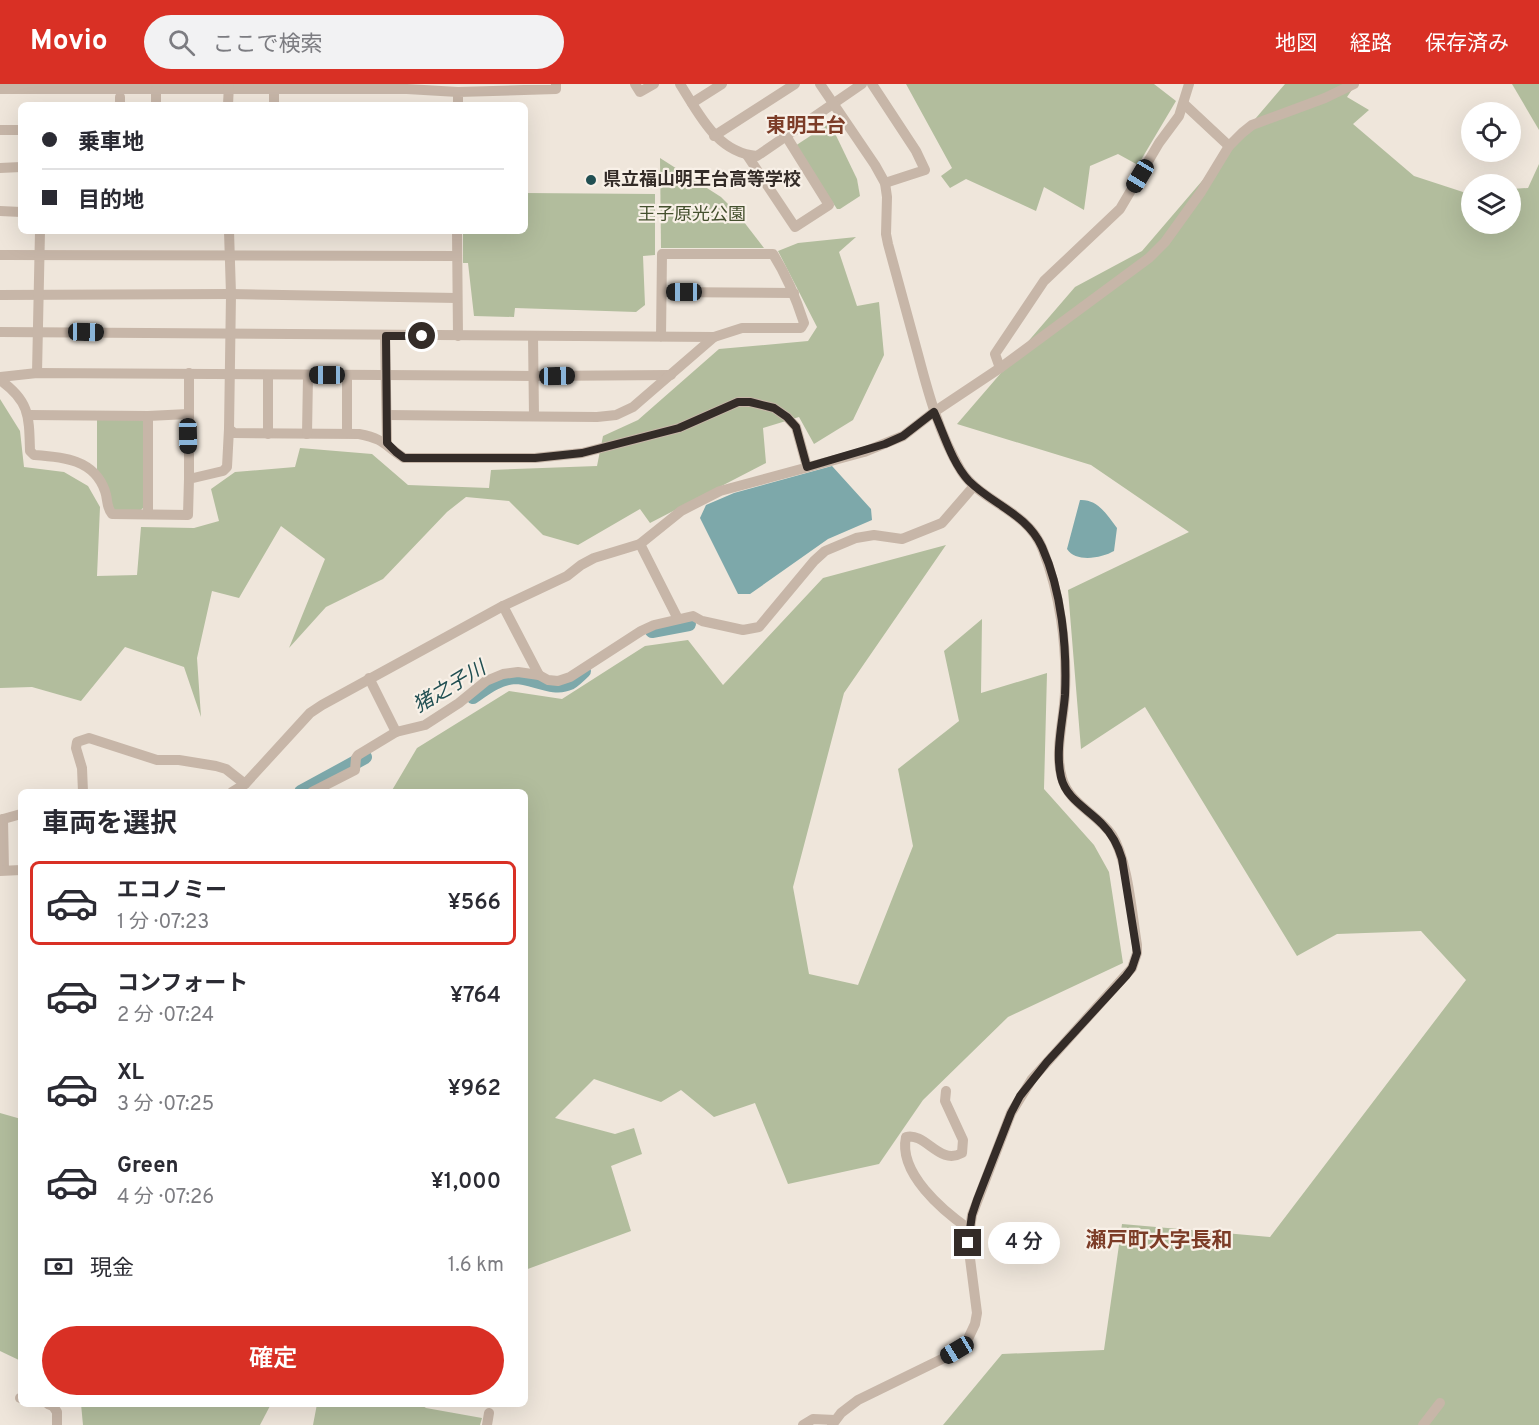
<!DOCTYPE html>
<html lang="ja">
<head>
<meta charset="utf-8">
<style>
	:root { --surface:#fff; --page:#f2f2f3; --text:#2b2b33; --muted:#7c7c81; --line:#e1e1e2; --accent:#d93025 }
	body { margin:0; font-family:Overpass,"Noto Sans JP",sans-serif; background:var(--page); color:var(--text); height:100vh; display:flex; flex-direction:column; font-size:22px; white-space:nowrap }
	* { box-sizing:border-box; margin:0 }
	p { font-size:20px; color:var(--muted) }
	.icon { flex:none; width:33px; height:33px; fill:none; stroke:currentColor; stroke-width:2; stroke-linecap:round; stroke-linejoin:round }
	.map { position:relative; flex:1; overflow:hidden }
	.panel { position:absolute; left:18px; top:705px; width:510px; height:618px; display:flex; flex-direction:column; background:var(--surface); border-radius:9px; box-shadow:0 6px 24px #0002 }
	.panel>* { flex:none }
	.banner { position:absolute; left:18px; top:18px; width:510px; height:132px; border-radius:9px; box-shadow:0 6px 24px #0002; display:grid; align-content:center; height:132px; padding:0 24px; background:var(--surface) }
	.buttons { position:absolute; left:1461px; top:18px; display:grid; gap:12px }
	.buttons a { display:grid; place-items:center; width:60px; height:60px; border-radius:50%; background:var(--surface); box-shadow:0 6px 24px #0002; font-size:30px }
	.end { position:absolute; width:27px; height:27px; margin:-14px; border:8px solid #342c28; background:#fff; box-shadow:0 0 0 3px #fff }
	.from { border-radius:50% }
	.bubble { position:absolute; height:42px; border-radius:21px; background:var(--surface); box-shadow:0 6px 24px #0002; font-size:20px; font-weight:600; line-height:42px; text-align:center }
	.car { position:absolute; width:18px; height:36px; margin:-18px -9px; border-radius:8px; box-shadow:0 0 4px 2px #0007; background:linear-gradient(#222 24%,#8ab4d8 0 40%,#222 0 76%,#8ab4d8 0 86%,#222 0) }
	.banner b { display:flex; align-items:center; gap:21px; height:57px; font-size:22px }
	.banner b+b { border-top:2px solid var(--line) }
	.banner i { width:15px; height:15px; background:var(--text) }
	ul { padding:0; list-style:none }
	li { display:flex; align-items:center; gap:18px; height:84px; margin:0 12px 9px; padding:0 12px; border:3px solid transparent; border-radius:9px }
	li div { flex:1 }
	li b { display:block; font-size:22px }
	li em { font-style:normal; font-weight:600 }
	li.active { border-color:var(--accent) }
	li>.icon { width:54px; height:54px; stroke-width:1.5 }
	h2 { padding:0 24px; font-size:27px; line-height:72px }
	.pay { display:flex; align-items:center; gap:15px; height:66px; padding:0 24px; font-size:22px }
	.pay p { margin-inline-start:auto }
	.button { display:flex; gap:12px; margin-top:auto; padding:12px 24px }
	.button a { flex:1; height:69px; border-radius:36px; background:var(--accent); color:#fff; font-size:24px; font-weight:600; line-height:69px; text-align:center }
	header { display:flex; align-items:center; gap:36px; box-sizing:border-box; height:84px; padding:0 30px; background:var(--accent); color:#fff }
	header strong { font-size:28px }
	nav { display:flex; gap:33px; margin-inline-start:auto; font-size:21px }
	.search { width:420px; height:54px; background:var(--page); display:flex; align-items:center; gap:15px; box-sizing:border-box; padding:0 21px; border-radius:33px; color:var(--muted); font-size:22px }
	.map>svg:first-child { display:block }
	.green { fill:#b2bd9d }
	.water { fill:#7da8aa }
	.lines { fill:none; stroke-linecap:round; stroke-linejoin:round }
	.river { stroke:#7da8aa; stroke-width:14 }
	.minor { stroke:#c7b6a8; stroke-width:10 }
	.route { stroke:#342c28; stroke-width:8 }
	.poi-dot { fill:#214f52; stroke:#f8f0e7; stroke-width:2 }
	.labels { text-anchor:middle; dominant-baseline:central; stroke-width:4.5; stroke-linejoin:round; paint-order:stroke }
	.poi-label { font-size:18px; font-weight:bold; fill:#342c28; stroke:#f8f0e7; text-anchor:start }
	.park-label { font-size:18px; fill:#44502e; stroke:#f8f0e7 }
	.neighbourhood-label { font-size:20px; font-weight:bold; fill:#7c3c27; stroke:#f8f0e7 }
	.water-label { font-size:20px; font-style:italic; fill:#214f52; stroke:#f8f0e7 }
	.quarter-label { font-size:21px; font-weight:bold; fill:#7c3c27; stroke:#f8f0e7 }
</style>
</head>
<body>
<header>
<strong>Movio</strong>
<div class="search"><svg class="icon" aria-label="search" viewBox="0 0 24 24"><circle cx="10" cy="10" r="6"/><path d="M15 15l6 6"/></svg>ここで検索</div>
<nav><a>地図</a><a>経路</a><a>保存済み</a></nav>
</header>
<div class="map">
<svg width="1539" height="1341" viewBox="0 0 1539 1341">
	<rect width="100%" height="100%" fill="#efe6db"/>
	<g class="green">
		<polygon points="906,0 1154,0 1176,17 1138,81 1118,70 1090,82 1084,126 1044,103 1036,127 966,95 950,104 941,92 952,84"/>
		<polygon points="1285,0 1356,0 1347,13 1369,26 1353,40 1414,92 1463,108 1471,108 1472,140 1510,140 1511,105 1528,104 1539,80 1539,1341 943,1341 1002,1270 1104,1266 1122,1140 1270,1153 1466,896 1421,847 1337,850 1297,872 1145,623 1081,665 1068,506 1189,448 1091,381 957,340 1075,203 1142,167"/>
		<polygon points="1512,0 1539,0 1539,46"/>
		<polygon points="830,39 857,95 860,112 840,125 837,125 795,62"/>
		<polygon points="660,74 721,113 737,129 764,164 661,164"/>
		<polygon points="525,109 655,110 655,171 643,172 645,221 636,228 515,224 514,233 474,232 468,179 463,179 463,147 525,147"/>
		<polygon points="856,153 839,168 857,222 879,218 884,271 853,336 814,360 799,333 763,344 766,379 650,439 640,425 578,461 543,451 509,417 466,413 447,428 383,495 326,523 289,564 325,475 281,442 239,514 212,507 197,574 201,633 184,583 125,563 81,617 32,603 0,604 0,315 20,347 24,383 64,388 88,402 100,423 97,492 137,491 141,443 194,444 219,437 211,405 235,388 295,383 300,364 372,370 408,401 489,404 491,386 597,382 603,352 638,336 719,265 808,257 817,243 778,167 798,159"/>
		<polygon points="97,335 141,335 146,340 144,423 140,427 115,428 97,386"/>
		<polygon points="946,461 844,609 793,803 809,890 858,901 913,762 898,685 959,637 944,567 982,535 981,609 1047,589 1044,705 1094,761 1109,788 1123,879 1008,933 923,1016 879,1080 788,1100 755,1019 714,1033 681,1006 661,1018 594,995 555,1034 615,1050 634,1044 642,1070 611,1082 631,1147 525,1186 525,708 391,708 417,664 509,607 562,615 645,562 688,556 723,601 823,494"/>
		<polygon points="0,1029 21,1035 21,1277 0,1267"/>
		<polygon points="81,1320 271,1320 260,1341 83,1341"/>
		<polygon points="317,1320 420,1320 426,1324 482,1334 480,1341 313,1341"/>
	</g>
	<g class="water">
		<polygon points="832,382 871,425 872,436 828,455 750,510 738,510 700,434 706,421 734,409"/>
		<path d="M1080,416C1098,415 1107,431 1117,444L1114,467C1102,474 1076,479 1067,465Z"/>
	</g>
	<g class="lines">
		<g class="river">
			<polyline points="652,547 689,540"/>
			<path d="M473,613C486,604 499,594 515,593C533,593 553,607 570,599C575,596 580,591 584,587"/>
			<polyline points="301,708 365,673"/>
		</g>
		<g class="minor">
			<polyline points="635,0 640,8 654,0"/>
			<path d="M680,0C699,30 717,69 757,72L862,0"/>
			<path d="M820,0L875,81L885,99L887,113L886,150L888,160C898,198 909,236 919,274C929,312 940,351 960,385C980,419 1028,425 1043,466C1060,510 1067,561 1065,608C1064,636 1054,667 1062,694C1069,720 1098,730 1112,751C1128,776 1132,831 1137,861V869L1132,884L1032,995L1011,1029L972,1131L968,1159L977,1229L975,1240L967,1257L944,1274L858,1316L841,1329L832,1341"/>
			<polyline points="872,0 916,67 925,86 885,99"/>
			<polyline points="0,5 407,5 458,8"/>
			<polyline points="156,6 156,21"/>
			<polyline points="120,13 120,21"/>
			<polyline points="692,19 722,0"/>
			<polyline points="1184,20 1229,62"/>
			<polyline points="228,21 229,0"/>
			<polyline points="274,21 274,0"/>
			<polyline points="458,21 458,8 556,5 556,0"/>
			<polyline points="0,46 21,46"/>
			<polyline points="714,52 795,0"/>
			<polyline points="747,71 795,143 829,121 786,52"/>
			<polyline points="0,84 21,83"/>
			<polyline points="0,127 21,128"/>
			<path d="M229,147L231,210L229,345L234,349L359,350C385,355 384,361 404,374H535L582,369L679,344L738,318H750L774,324L787,333L796,343L807,383"/>
			<polyline points="457,147 458,252"/>
			<polyline points="0,171 457,172"/>
			<polyline points="662,208 794,209"/>
			<polyline points="0,211 231,210 457,214"/>
			<path d="M0,248L714,253L742,244H801L804,239C796,214 787,192 773,170H662L661,253"/>
			<polyline points="385,252 387,359"/>
			<polyline points="533,252 534,332"/>
			<polyline points="1000,284 995,270 999,264 1044,197 1120,125 1159,59 1179,32 1189,0"/>
			<polyline points="37,289 40,147"/>
			<polyline points="347,291 347,349"/>
			<polyline points="0,293 37,289 534,292 671,291"/>
			<path d="M0,296C30,317 29,333 30,367L34,371C63,373 94,375 105,407C108,415 106,423 112,430L188,431L189,395L223,387L227,383L229,345"/>
			<polyline points="29,331 148,332 188,330"/>
			<polyline points="387,331 597,333 616,331 633,323 714,253"/>
			<polyline points="268,350 268,291"/>
			<polyline points="307,350 308,292"/>
			<polyline points="189,395 189,289"/>
			<polyline points="148,430 148,332"/>
			<polyline points="640,460 678,535"/>
			<polyline points="503,522 539,591"/>
			<polyline points="369,594 396,648"/>
			<polyline points="83,708 82,684 76,664 77,658 89,654 157,676 179,676 216,682 226,685 245,700"/>
			<polyline points="232,708 245,700 310,629 322,621 503,522 567,492 581,481 594,474 640,460 681,427 720,407 864,368 903,352 934,328 1000,284 1149,174 1165,158 1201,108 1229,62 1242,49 1252,41 1325,14 1354,0"/>
			<polyline points="312,708 355,686 356,674 358,671 396,648 425,641 459,619 486,597 503,590 518,588 539,591 548,596 558,597 570,593 641,547 654,541 693,532 702,537 743,546 759,543 814,477 825,467 856,454 874,451 902,455 942,439 974,402"/>
			<polyline points="3,735 4,786"/>
			<polyline points="0,736 21,730"/>
			<polyline points="0,787 21,786"/>
			<path d="M946,1007L945,1017L963,1056L962,1069C939,1082 926,1048 906,1053C898,1089 943,1127 969,1145"/>
			<polyline points="20,1314 21,1314"/>
			<polyline points="48,1320 53,1322 57,1328 57,1341"/>
			<polyline points="487,1341 489,1329"/>
			<polyline points="803,1341 813,1335 835,1336"/>
			<polyline points="1423,1341 1440,1319"/>
		</g>
	</g>
	<g class="lines">
		<path class="route" d="M422,252H386L387,359L396,368L404,374H535L582,369L679,344L738,318H750L774,324L787,333L796,343L807,383L885,360L903,352L934,328C944,350 952,379 969,397C993,421 1027,430 1042,463C1062,507 1067,563 1065,611C1063,637 1055,667 1061,693C1066,715 1088,725 1102,740C1112,750 1118,761 1122,775L1137,869L1132,884L1126,892L1047,978L1020,1012L1011,1029L977,1116L972,1131L968,1159"/>
	</g>
	<circle class="poi-dot" cx="591" cy="96" r="6"/>
	<g class="labels">
		<g class="poi-label">
			<text x="603" y="96">県立福山明王台高等学校</text>
		</g>
		<g class="park-label">
			<text x="692" y="131">王子原光公園</text>
		</g>
		<g class="neighbourhood-label">
			<text x="806" y="43">東明王台</text>
		</g>
		<g class="water-label">
			<text transform="translate(450 604) rotate(-31)">猪之子川</text>
		</g>
		<g class="quarter-label">
			<text x="1159" y="1157">瀬戸町大字長和</text>
		</g>
	</g>
</svg>
<div class="buttons">
<a><svg class="icon" aria-label="locate" viewBox="0 0 24 24"><circle cx="12" cy="12" r="6"/><path d="M12 2v4M12 18v4M2 12h4M18 12h4"/></svg></a>
<a><svg class="icon" aria-label="layers" viewBox="0 0 24 24"><path d="M12 4l9 5-9 5-9-5zM3 14l9 5 9-5"/></svg></a>
</div>
<i class="end from" style="left:422px;top:252px"></i>
<i class="end" style="left:968px;top:1159px"></i>
<div class="bubble" style="left:988px;top:1138px;width:72px">4 分</div>
<i class="car" style="left:1140px;top:92px;rotate:211deg"></i>
<i class="car" style="left:684px;top:208px;rotate:270deg"></i>
<i class="car" style="left:86px;top:248px;rotate:91deg"></i>
<i class="car" style="left:327px;top:291px;rotate:270deg"></i>
<i class="car" style="left:557px;top:292px;rotate:89deg"></i>
<i class="car" style="left:188px;top:352px;rotate:179deg"></i>
<i class="car" style="left:957px;top:1266px;rotate:239deg"></i>
<div class="banner">
<b><i class="from"></i>乗車地</b>
<b><i></i>目的地</b>
</div>
<section class="panel">
<h2>車両を選択</h2>
<ul>
<li class="active"><svg class="icon" aria-label="car" viewBox="0 0 24 24"><path d="M5 17H2v-5l4-1 3-4h7l3 4 3 1v5h-3M9 17h6M6 11h13"/><circle cx="7" cy="17" r="2"/><circle cx="17" cy="17" r="2"/></svg><div><b>エコノミー</b><p>1 分 · 07:23</p></div><em>¥566</em></li>
<li><svg class="icon" aria-label="car" viewBox="0 0 24 24"><path d="M5 17H2v-5l4-1 3-4h7l3 4 3 1v5h-3M9 17h6M6 11h13"/><circle cx="7" cy="17" r="2"/><circle cx="17" cy="17" r="2"/></svg><div><b>コンフォート</b><p>2 分 · 07:24</p></div><em>¥764</em></li>
<li><svg class="icon" aria-label="car" viewBox="0 0 24 24"><path d="M5 17H2v-5l4-1 3-4h7l3 4 3 1v5h-3M9 17h6M6 11h13"/><circle cx="7" cy="17" r="2"/><circle cx="17" cy="17" r="2"/></svg><div><b>XL</b><p>3 分 · 07:25</p></div><em>¥962</em></li>
<li><svg class="icon" aria-label="car" viewBox="0 0 24 24"><path d="M5 17H2v-5l4-1 3-4h7l3 4 3 1v5h-3M9 17h6M6 11h13"/><circle cx="7" cy="17" r="2"/><circle cx="17" cy="17" r="2"/></svg><div><b>Green</b><p>4 分 · 07:26</p></div><em>¥1,000</em></li>
</ul>
<div class="pay"><svg class="icon" aria-label="cash" viewBox="0 0 24 24"><path d="M3 7h18v10H3z"/><circle cx="12" cy="12" r="2"/></svg>現金<p>1.6 km</p></div>
<div class="button"><a>確定</a></div>
</section>
</div>
</body>
</html>
